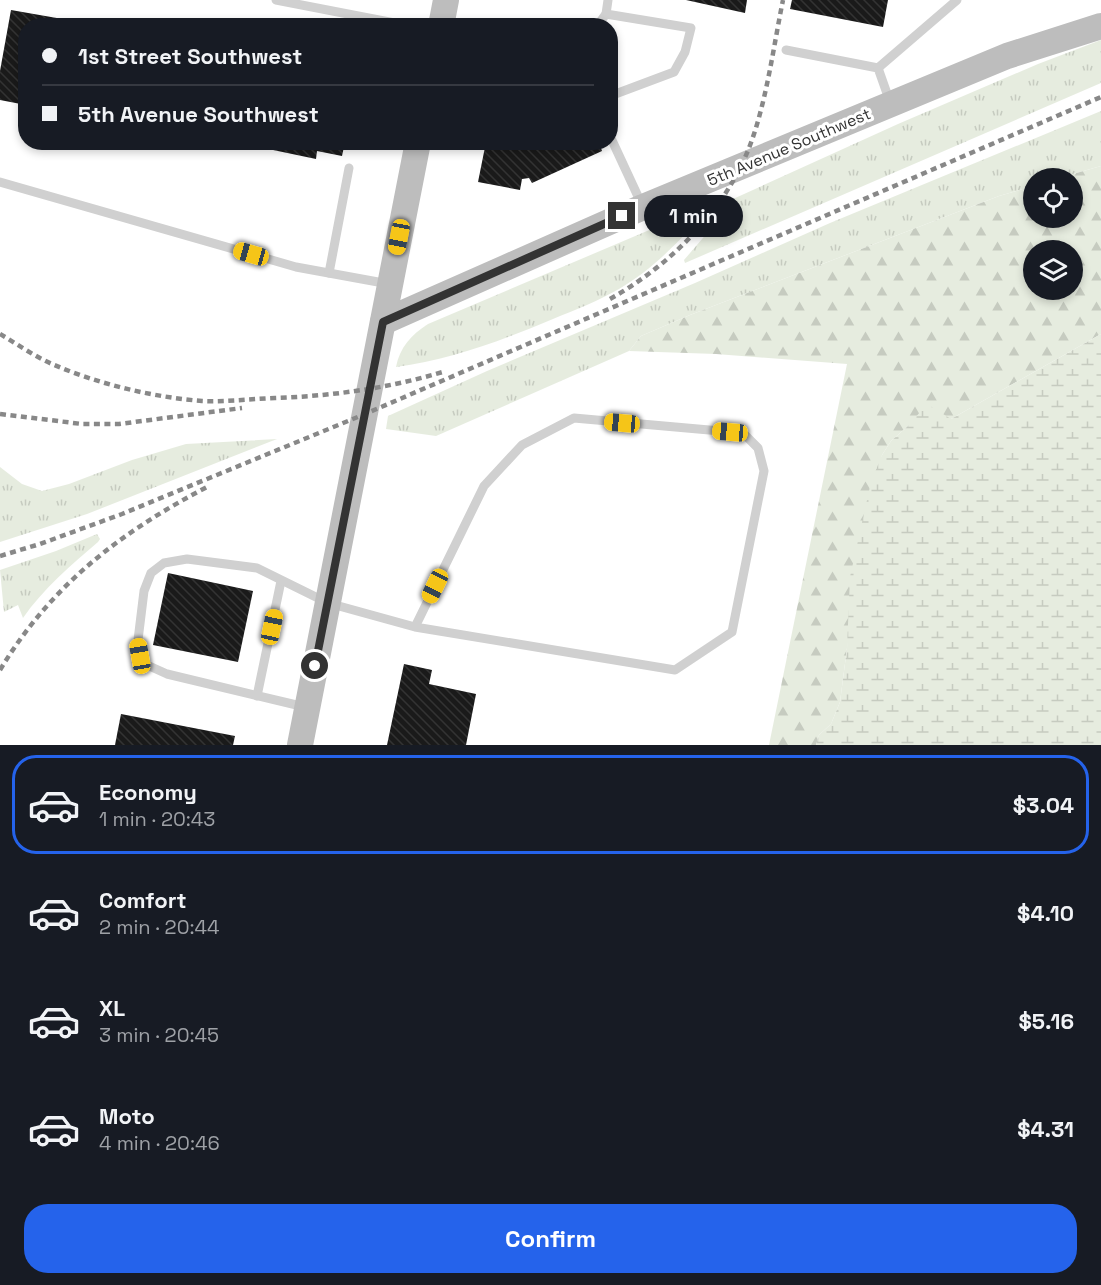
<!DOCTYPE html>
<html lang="en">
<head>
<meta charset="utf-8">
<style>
	:root { --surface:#171b24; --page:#20242c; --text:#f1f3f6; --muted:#9ea1a6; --line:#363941; --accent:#2563eb }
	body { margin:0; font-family:"Space Grotesk",sans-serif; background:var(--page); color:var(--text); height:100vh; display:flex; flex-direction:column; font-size:22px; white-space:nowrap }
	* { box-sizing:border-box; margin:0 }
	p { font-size:20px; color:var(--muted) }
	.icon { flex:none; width:33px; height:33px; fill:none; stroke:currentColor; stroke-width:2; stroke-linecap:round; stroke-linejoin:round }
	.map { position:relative; height:745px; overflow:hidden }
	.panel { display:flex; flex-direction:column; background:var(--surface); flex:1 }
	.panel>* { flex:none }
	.guide { position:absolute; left:18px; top:18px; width:600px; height:132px; border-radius:24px; box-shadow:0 3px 9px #0003; display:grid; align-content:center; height:132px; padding:0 24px; background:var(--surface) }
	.fabs { position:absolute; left:1023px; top:168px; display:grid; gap:12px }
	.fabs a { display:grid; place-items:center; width:60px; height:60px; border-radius:50%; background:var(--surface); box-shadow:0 3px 9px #0003; font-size:30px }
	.end { position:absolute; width:27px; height:27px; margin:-14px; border:8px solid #333; background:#fff; box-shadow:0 0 0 3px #fff }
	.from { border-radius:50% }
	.bubble { position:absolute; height:42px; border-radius:21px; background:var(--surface); box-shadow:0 3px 9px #0003; font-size:20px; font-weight:700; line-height:42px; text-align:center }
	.car { position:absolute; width:18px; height:36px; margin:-18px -9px; border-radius:8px; box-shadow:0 0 4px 2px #0007; background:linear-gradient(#f5c518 24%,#345 0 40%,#f5c518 0 76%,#345 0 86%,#f5c518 0) }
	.guide b { display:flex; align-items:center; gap:21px; height:57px; font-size:22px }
	.guide b+b { border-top:2px solid var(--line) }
	.guide i { width:15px; height:15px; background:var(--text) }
	ul { padding:10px 0 0; list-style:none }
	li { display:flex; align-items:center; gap:18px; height:99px; margin:0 12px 9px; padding:0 12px; border:3px solid transparent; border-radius:24px }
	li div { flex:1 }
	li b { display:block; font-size:22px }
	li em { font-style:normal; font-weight:700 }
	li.current { border-color:var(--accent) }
	li>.icon { width:54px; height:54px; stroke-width:1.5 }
	.action { display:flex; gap:12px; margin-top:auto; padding:12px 24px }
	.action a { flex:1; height:69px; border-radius:24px; background:var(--accent); color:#fff; font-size:24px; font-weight:700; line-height:69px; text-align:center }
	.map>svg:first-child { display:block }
	.grass { fill:url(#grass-tufts) }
	.forest { fill:url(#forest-firs); fill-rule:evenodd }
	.wetland { fill:url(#wetland-marsh) }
	.building { fill:url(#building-back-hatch) }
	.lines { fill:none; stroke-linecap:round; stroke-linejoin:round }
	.lane { stroke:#d0d0d0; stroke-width:9 }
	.secondary { stroke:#bdbdbd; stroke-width:26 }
	.rail { stroke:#888; stroke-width:4.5; stroke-dasharray:6 4.5; stroke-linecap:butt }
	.route { stroke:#333; stroke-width:8 }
	.labels { text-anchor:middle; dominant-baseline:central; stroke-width:6; stroke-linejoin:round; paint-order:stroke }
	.street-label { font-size:16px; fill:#333; stroke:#fff }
</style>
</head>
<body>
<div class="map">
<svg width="1101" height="745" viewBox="0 0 1101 745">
	<defs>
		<pattern id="grass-tufts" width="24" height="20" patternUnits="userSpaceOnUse" patternTransform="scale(1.5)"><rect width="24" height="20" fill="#e6ecdf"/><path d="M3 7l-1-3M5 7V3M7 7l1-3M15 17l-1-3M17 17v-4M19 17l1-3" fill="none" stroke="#c6cbc0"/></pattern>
		<pattern id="forest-firs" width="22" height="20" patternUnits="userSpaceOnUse" patternTransform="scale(1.5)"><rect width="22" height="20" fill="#e6ecdf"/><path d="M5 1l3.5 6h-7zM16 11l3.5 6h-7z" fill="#c6cbc0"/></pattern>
		<pattern id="wetland-marsh" width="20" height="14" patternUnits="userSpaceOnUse" patternTransform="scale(1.5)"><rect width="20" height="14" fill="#e6ecdf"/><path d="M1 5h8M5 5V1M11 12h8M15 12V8" fill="none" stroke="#c6cbc0"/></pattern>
		<pattern id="building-back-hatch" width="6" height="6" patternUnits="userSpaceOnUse" patternTransform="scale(1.5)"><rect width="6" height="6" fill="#1a1a1a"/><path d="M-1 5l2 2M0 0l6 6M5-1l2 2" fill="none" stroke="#333"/></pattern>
	</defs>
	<rect width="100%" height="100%" fill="#fff"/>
	<g class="grass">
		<polygon points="1101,40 1101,83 685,263 684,260 715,224 733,199 898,124 1038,64"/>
		<polygon points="1101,111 1101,166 1059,178 1034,178 1033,186 999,196 690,315 641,336 629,351 436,436 386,429 388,416 487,371 695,283 830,223"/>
		<path d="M713,203C686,235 655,268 619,289C598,301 575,310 553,319C503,340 450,360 396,367C400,347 411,335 428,324Z"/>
		<polygon points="277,439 87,514 0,542 0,467 22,484 42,491 69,484 132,460 186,444"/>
		<path d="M97,534L100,539L98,542C71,565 43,589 23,618L18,605L4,612L0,570L56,551Z"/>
	</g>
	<path class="forest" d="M1101,166V334L951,419L908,426L891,441L882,455L847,648L840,702L831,724L819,735L816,745H769L847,364L716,354L629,351L641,336L690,315L999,196L1033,186L1034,218H1072V178H1059ZM1034,250H1072V290H1034Z"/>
	<polygon class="wetland" points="1101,334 1101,745 816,745 819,735 831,724 840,702 847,648 850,577 871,482 882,455 891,441 908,426 927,404 951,419"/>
	<g class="building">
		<polygon points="686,0 747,0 745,13"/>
		<polygon points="792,0 888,0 883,27 790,9"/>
		<polygon points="11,10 91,24 26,26 26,105 0,100 0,71"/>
		<polygon points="235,142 345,142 342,156 317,151 316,159"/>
		<polygon points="486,142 599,142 602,151 532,183 529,178 522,179 520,190 478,182"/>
		<polygon points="168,573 253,591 238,662 153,645"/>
		<polygon points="404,664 432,670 429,684 476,694 466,745 387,745"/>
		<polygon points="121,714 235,736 233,745 115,745"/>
	</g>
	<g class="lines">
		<g class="lane">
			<polyline points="276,0 410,26"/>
			<polyline points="606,14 608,0"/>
			<polyline points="597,26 606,14 691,28 685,52 674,72 610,96"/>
			<polyline points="786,50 878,68 890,102"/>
			<polyline points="878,68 957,0"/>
			<polyline points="610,136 642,205"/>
			<polyline points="0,182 296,267 389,284"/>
			<polyline points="329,273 349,168"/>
			<polyline points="257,696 281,581"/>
			<polyline points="305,707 167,674 147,665 140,655 138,640 144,591 151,573 164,563 187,559 257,568 328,603 415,627 675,670 732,632 764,471 758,448 743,433 574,418 522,445 484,486 415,627"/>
		</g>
		<g class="secondary">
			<polyline points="441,26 446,0"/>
			<polyline points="383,322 643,207 1007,56 1101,26"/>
			<polyline points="300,745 418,142"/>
		</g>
		<g class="rail">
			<path d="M610,299C674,263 731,205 754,134C768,91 774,44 783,0"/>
			<path d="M0,334C17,344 34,356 52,364C98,384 152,397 202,401C226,402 250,399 275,398C333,396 390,388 446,371"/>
			<polyline points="0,414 82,424 119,424 242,408"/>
			<polyline points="0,556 40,544 122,514 365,414 1101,97"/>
			<path d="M0,670C51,585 122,531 209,486"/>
		</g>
	</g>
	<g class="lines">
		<polyline class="route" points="315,666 383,322 622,216"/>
	</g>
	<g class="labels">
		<g class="street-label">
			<text transform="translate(789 147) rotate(-23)">5th Avenue Southwest</text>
		</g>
	</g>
</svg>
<div class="fabs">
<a><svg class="icon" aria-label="locate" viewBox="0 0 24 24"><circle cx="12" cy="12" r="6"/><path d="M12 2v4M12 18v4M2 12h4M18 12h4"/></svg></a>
<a><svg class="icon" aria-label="layers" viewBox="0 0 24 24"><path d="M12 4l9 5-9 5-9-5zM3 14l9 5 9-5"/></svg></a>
</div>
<i class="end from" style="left:315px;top:666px"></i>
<i class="end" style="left:622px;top:216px"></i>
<div class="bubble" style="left:644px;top:195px;width:99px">1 min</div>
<i class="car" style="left:399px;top:237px;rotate:191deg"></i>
<i class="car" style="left:251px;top:254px;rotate:286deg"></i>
<i class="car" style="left:622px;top:423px;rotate:275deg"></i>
<i class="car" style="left:730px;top:432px;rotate:275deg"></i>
<i class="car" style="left:435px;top:586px;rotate:206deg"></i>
<i class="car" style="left:272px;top:627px;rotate:12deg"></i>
<i class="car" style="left:140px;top:656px;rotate:350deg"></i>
<div class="guide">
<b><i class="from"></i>1st Street Southwest</b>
<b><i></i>5th Avenue Southwest</b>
</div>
</div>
<section class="panel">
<ul>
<li class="current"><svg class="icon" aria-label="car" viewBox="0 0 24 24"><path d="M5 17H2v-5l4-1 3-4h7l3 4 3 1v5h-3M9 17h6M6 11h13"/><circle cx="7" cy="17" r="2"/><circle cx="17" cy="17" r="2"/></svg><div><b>Economy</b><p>1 min · 20:43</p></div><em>$3.04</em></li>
<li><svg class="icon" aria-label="car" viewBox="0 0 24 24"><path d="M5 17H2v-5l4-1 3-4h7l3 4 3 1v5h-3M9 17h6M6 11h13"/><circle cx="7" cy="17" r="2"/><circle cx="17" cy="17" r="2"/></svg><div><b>Comfort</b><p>2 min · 20:44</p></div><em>$4.10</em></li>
<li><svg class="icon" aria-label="car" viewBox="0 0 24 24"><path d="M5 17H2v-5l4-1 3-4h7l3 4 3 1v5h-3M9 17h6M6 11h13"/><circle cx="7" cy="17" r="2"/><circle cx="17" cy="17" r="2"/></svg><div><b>XL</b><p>3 min · 20:45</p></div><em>$5.16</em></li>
<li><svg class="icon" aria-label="car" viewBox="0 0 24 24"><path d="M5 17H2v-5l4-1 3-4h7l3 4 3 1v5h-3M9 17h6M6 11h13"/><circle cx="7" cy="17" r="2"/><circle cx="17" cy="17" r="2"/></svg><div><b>Moto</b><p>4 min · 20:46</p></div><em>$4.31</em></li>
</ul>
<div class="action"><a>Confirm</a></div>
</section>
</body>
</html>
